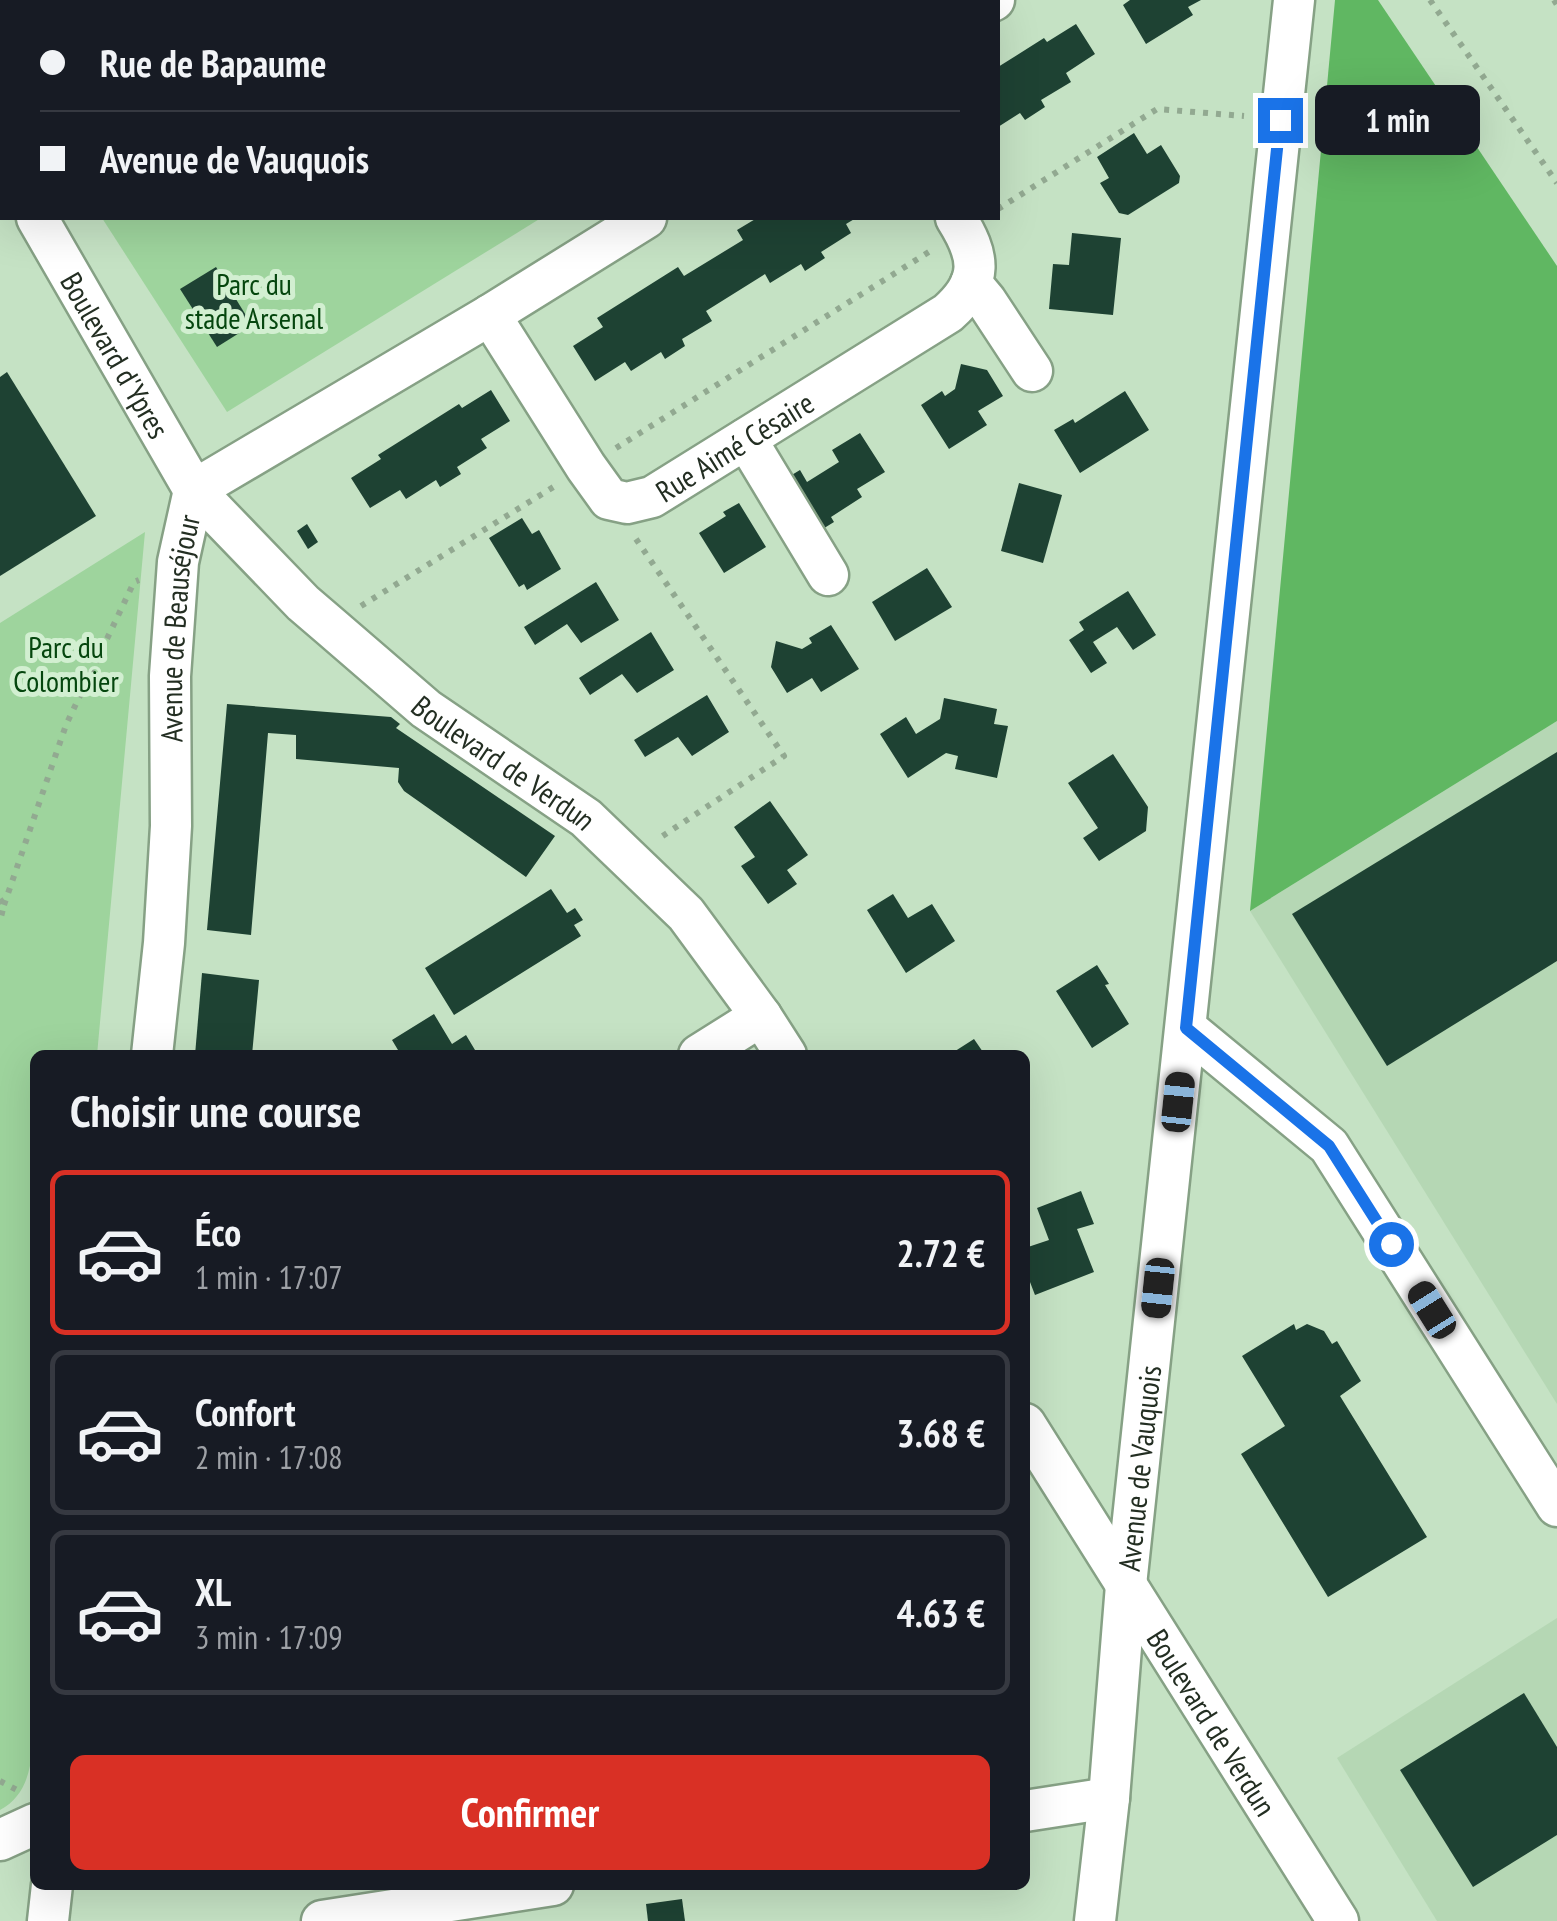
<!DOCTYPE html>
<html lang="fr">
<head>
<meta charset="utf-8">
<style>
	:root { --surface:#171b24; --page:#242831; --text:#f1f3f6; --muted:#9ea1a6; --line:#363941; --accent:#d93025 }
	body { margin:0; font-family:"PT Sans Narrow",sans-serif; background:var(--page); color:var(--text); height:100vh; display:flex; flex-direction:column; font-size:38px; white-space:nowrap }
	* { box-sizing:border-box; margin:0 }
	p { font-size:32px; color:var(--muted) }
	.icon { flex:none; width:55px; height:55px; fill:none; stroke:currentColor; stroke-width:2; stroke-linecap:round; stroke-linejoin:round }
	.map { position:relative; flex:1; overflow:hidden }
	.sheet { position:absolute; left:30px; top:1050px; width:1000px; height:840px; display:flex; flex-direction:column; background:var(--surface); border-radius:15px; box-shadow:0 10px 40px #0002 }
	.sheet>* { flex:none }
	.banner { position:absolute; left:0px; top:0px; width:1000px; height:220px; box-shadow:0 10px 40px #0002; display:grid; align-content:center; height:220px; padding:0 40px; background:var(--surface) }
	.end { position:absolute; width:45px; height:45px; margin:-22px; border:12px solid #1a73e8; background:#fff; box-shadow:0 0 0 5px #fff }
	.from { border-radius:50% }
	.bubble { position:absolute; height:70px; border-radius:15px; background:var(--surface); box-shadow:0 10px 40px #0002; font-size:32px; font-weight:800; line-height:70px; text-align:center }
	.car { position:absolute; width:30px; height:60px; margin:-30px -15px; border-radius:12px; box-shadow:0 0 8px 2px #0007; background:linear-gradient(#222 24%,#8ab4d8 0 40%,#222 0 76%,#8ab4d8 0 86%,#222 0) }
	.banner b { display:flex; align-items:center; gap:35px; height:95px; font-size:38px }
	.banner b+b { border-top:2px solid var(--line) }
	.banner i { width:25px; height:25px; background:var(--text) }
	ul { padding:0; list-style:none }
	li { display:flex; align-items:center; gap:30px; height:165px; margin:0 20px 15px; padding:0 20px; border:5px solid var(--line); border-radius:15px }
	li div { flex:1 }
	li b { display:block; font-size:38px }
	li em { font-style:normal; font-weight:800 }
	li.on { border-color:var(--accent) }
	li>.icon { width:90px; height:90px; stroke-width:1.5 }
	h2 { padding:0 40px; font-size:45px; line-height:120px }
	.action { display:flex; gap:20px; margin-top:auto; padding:20px 40px }
	.action a { flex:1; height:115px; border-radius:15px; background:var(--accent); color:#fff; font-size:40px; font-weight:800; line-height:115px; text-align:center }
	.map>svg:first-child { display:block }
	.built { fill:#b5d7b4 }
	.green { fill:#9ed49d }
	.forest { fill:#60b762 }
	.building { fill:#1e4233 }
	.lines { fill:none; stroke-linecap:round; stroke-linejoin:round }
	.minor-casing { stroke:#86a185; stroke-width:45 }
	.path { stroke:#92a991; stroke-width:6; stroke-dasharray:5 8; stroke-linecap:butt }
	.minor { stroke:#fff; stroke-width:40 }
	.route { stroke:#1a73e8; stroke-width:12 }
	.labels { text-anchor:middle; dominant-baseline:central; stroke-width:10; stroke-linejoin:round; paint-order:stroke }
	.park-label { font-size:30px; fill:#05460e; stroke:#d2efd1 }
	.street-label { font-size:30px; fill:#232e22; stroke:#d2efd1 }
</style>
</head>
<body>
<div class="map">
<svg width="1557" height="1921" viewBox="0 0 1557 1921">
	<rect width="100%" height="100%" fill="#c5e2c4"/>
	<g class="built">
		<polygon points="1557,721 1557,1404 1250,911"/>
		<polygon points="1557,1618 1557,1921 1437,1921 1337,1758"/>
	</g>
	<g class="green">
		<polygon points="195,0 764,0 766,2 191,2"/>
		<polygon points="102,218 541,218 227,412"/>
		<path d="M145,532L97,1055H35V1718C32,1752 34,1792 0,1810V623Z"/>
	</g>
	<polygon class="forest" points="1335,0 1378,0 1557,266 1557,721 1250,911"/>
	<g class="building">
		<polygon points="1130,0 1201,0 1188,7 1193,15 1146,44 1123,5"/>
		<polygon points="1076,24 1095,54 1066,73 1071,82 1041,100 1045,107 1025,120 1020,113 998,127 998,67 1044,38 1047,42"/>
		<polygon points="1134,133 1147,154 1161,145 1180,176 1179,183 1128,215 1119,213 1100,183 1109,178 1097,157"/>
		<polygon points="757,218 856,218 846,224 851,233 821,252 825,258 805,271 801,264 770,283 765,274 706,311 712,321 682,339 685,346 665,359 661,352 631,371 625,362 595,381 573,346 603,327 597,318 678,267 684,276 743,240 737,230"/>
		<polygon points="1072,233 1121,238 1113,315 1049,309 1053,264 1069,265"/>
		<polygon points="216,267 252,325 217,347 180,289"/>
		<polygon points="961,364 987,370 1003,396 978,411 987,425 949,449 921,405 942,391 945,396 955,389"/>
		<polygon points="7,372 96,516 0,576 0,377"/>
		<polygon points="491,390 510,421 481,439 487,448 457,467 461,474 440,487 436,480 406,499 400,490 370,508 351,478 381,459 378,455 459,404 462,408"/>
		<polygon points="1125,391 1149,430 1080,473 1054,430 1073,419 1075,423"/>
		<polygon points="860,433 885,472 857,489 862,497 831,517 834,522 813,535 780,482 800,470 807,482 839,462 832,450"/>
		<polygon points="1019,483 1062,495 1043,563 1001,551"/>
		<polygon points="739,503 766,547 724,573 699,533 726,516 723,512"/>
		<polygon points="522,518 532,534 539,530 561,569 527,590 524,584 519,587 489,538"/>
		<polygon points="307,524 318,542 308,549 297,531"/>
		<polygon points="927,568 952,607 895,641 872,602"/>
		<polygon points="596,582 619,620 581,643 567,624 535,645 524,627"/>
		<polygon points="1128,591 1156,635 1133,650 1117,627 1093,642 1107,663 1091,673 1069,640 1084,630 1079,622"/>
		<polygon points="831,625 859,669 821,692 812,678 787,693 771,667 776,641 802,649 812,643 809,638"/>
		<polygon points="651,632 674,670 637,693 622,674 590,695 579,678"/>
		<polygon points="707,695 729,732 692,756 678,737 645,757 634,740"/>
		<polygon points="944,698 997,709 994,724 1008,726 997,778 955,769 958,756 946,753 908,778 880,734 906,717 916,734 940,719"/>
		<polygon points="227,704 391,717 400,724 396,728 555,836 526,877 404,791 398,782 399,768 296,759 296,735 268,733 251,935 207,930"/>
		<polygon points="1557,752 1557,961 1387,1066 1292,914"/>
		<polygon points="1113,754 1148,807 1146,831 1099,861 1083,838 1098,828 1068,783"/>
		<polygon points="770,801 808,855 787,870 797,884 768,904 741,866 755,857 734,827"/>
		<polygon points="551,889 567,913 575,908 583,920 574,925 581,936 454,1015 425,968"/>
		<polygon points="893,894 908,918 932,904 955,941 906,973 867,910"/>
		<polygon points="1097,965 1109,984 1105,985 1129,1024 1092,1048 1056,991"/>
		<polygon points="202,973 259,980 252,1055 195,1055"/>
		<polygon points="434,1014 452,1044 466,1035 478,1055 401,1055 392,1040"/>
		<polygon points="974,1039 985,1055 949,1055"/>
		<polygon points="1081,1191 1094,1224 1077,1229 1094,1272 1035,1295 1025,1269 1025,1248 1049,1240 1037,1208"/>
		<polygon points="1294,1324 1296,1330 1307,1324 1324,1331 1332,1344 1337,1341 1361,1381 1340,1396 1427,1537 1328,1597 1241,1454 1285,1426 1242,1356"/>
		<polygon points="1524,1693 1557,1747 1557,1835 1473,1887 1400,1770"/>
		<polygon points="682,1899 685,1921 648,1921 646,1904"/>
	</g>
	<g class="lines">
		<g class="minor-casing">
			<g id="minor">
				<polyline points="820,0 822,2"/>
				<polyline points="990,2 994,0"/>
				<polyline points="0,153 2,158"/>
				<path id="s1" d="M37,218L194,490L303,603L331,627L426,709L586,818L686,914L761,1016L786,1055"/>
				<polyline points="971,283 986,301 1032,371"/>
				<path id="s2" d="M490,315L586,467L609,499L627,503L652,497L948,313C984,281 980,256 956,218"/>
				<polyline points="746,439 828,575"/>
				<polyline points="1186,1028 1329,1146 1557,1506"/>
				<path id="s3" d="M152,1055L164,943L171,826L170,676L178,562L194,490L490,315L646,218"/>
				<polyline points="699,1055 761,1016"/>
				<path id="s4" d="M1025,1424L1338,1921"/>
				<polyline points="1025,1811 1109,1798"/>
				<polyline points="0,1840 35,1824"/>
				<polyline points="48,1921 52,1885"/>
				<polyline points="322,1921 553,1885"/>
				<path id="s5" d="M1095,1921L1109,1798L1126,1585L1294,0"/>
			</g>
		</g>
		<g class="path">
			<polyline points="1430,0 1557,183"/>
			<polyline points="1554,0 1557,5"/>
			<polyline points="998,209 1157,109 1244,116"/>
			<polyline points="616,448 932,250"/>
			<polyline points="636,539 784,756 658,839"/>
			<polyline points="361,606 555,486"/>
			<polyline points="0,899 4,905 0,921"/>
			<polyline points="4,905 66,725 134,582 139,580"/>
			<polyline points="0,1781 17,1790"/>
		</g>
		<use href="#minor" class="minor"/>
	</g>
	<g class="lines">
		<polyline class="route" points="1280,120 1186,1028 1329,1146 1391,1244"/>
	</g>
	<g class="labels">
		<g class="park-label">
			<text x="254" y="283">Parc du<tspan x="254" dy="34">stade Arsenal</tspan></text>
			<text x="66" y="646">Parc du<tspan x="66" dy="34">Colombier</tspan></text>
		</g>
		<g class="street-label">
			<text stroke="none"><textPath href="#s1" startOffset="158">Boulevard d'Ypres</textPath></text>
			<text stroke="none"><textPath href="#s2" startOffset="360">Rue Aimé Césaire</textPath></text>
			<text stroke="none"><textPath href="#s3" startOffset="428">Avenue de Beauséjour</textPath></text>
			<text stroke="none"><textPath href="#s1" startOffset="728">Boulevard de Verdun</textPath></text>
			<text stroke="none"><textPath href="#s5" startOffset="455">Avenue de Vauquois</textPath></text>
			<text stroke="none"><textPath href="#s4" startOffset="352">Boulevard de Verdun</textPath></text>
		</g>
	</g>
</svg>
<i class="end from" style="left:1391px;top:1244px"></i>
<i class="end" style="left:1280px;top:120px"></i>
<div class="bubble" style="left:1315px;top:85px;width:165px">1 min</div>
<i class="car" style="left:1178px;top:1102px;rotate:6deg"></i>
<i class="car" style="left:1158px;top:1288px;rotate:186deg"></i>
<i class="car" style="left:1432px;top:1310px;rotate:328deg"></i>
<div class="banner">
<b><i class="from"></i>Rue de Bapaume</b>
<b><i></i>Avenue de Vauquois</b>
</div>
<section class="sheet">
<h2>Choisir une course</h2>
<ul>
<li class="on"><svg class="icon" aria-label="car" viewBox="0 0 24 24"><path d="M5 17H2v-5l4-1 3-4h7l3 4 3 1v5h-3M9 17h6M6 11h13"/><circle cx="7" cy="17" r="2"/><circle cx="17" cy="17" r="2"/></svg><div><b>Éco</b><p>1 min · 17:07</p></div><em>2.72 €</em></li>
<li><svg class="icon" aria-label="car" viewBox="0 0 24 24"><path d="M5 17H2v-5l4-1 3-4h7l3 4 3 1v5h-3M9 17h6M6 11h13"/><circle cx="7" cy="17" r="2"/><circle cx="17" cy="17" r="2"/></svg><div><b>Confort</b><p>2 min · 17:08</p></div><em>3.68 €</em></li>
<li><svg class="icon" aria-label="car" viewBox="0 0 24 24"><path d="M5 17H2v-5l4-1 3-4h7l3 4 3 1v5h-3M9 17h6M6 11h13"/><circle cx="7" cy="17" r="2"/><circle cx="17" cy="17" r="2"/></svg><div><b>XL</b><p>3 min · 17:09</p></div><em>4.63 €</em></li>
</ul>
<div class="action"><a>Confirmer</a></div>
</section>
</div>
</body>
</html>
